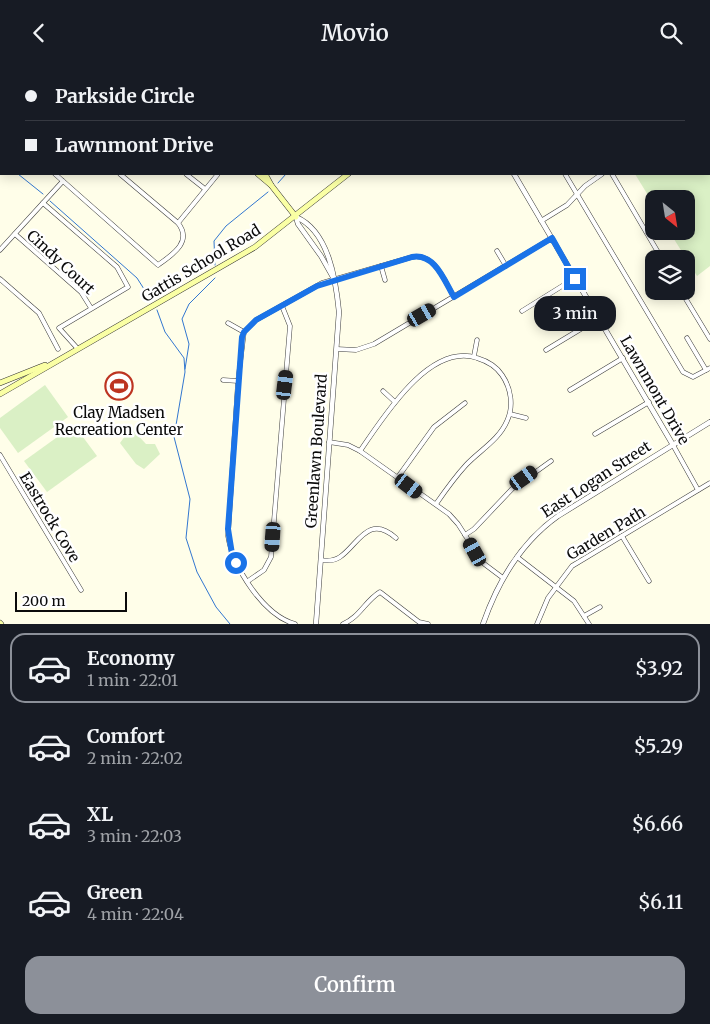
<!DOCTYPE html>
<html lang="en">
<head>
<meta charset="utf-8">
<style>
	:root { --surface:#171b24; --page:#20242c; --text:#f1f3f6; --muted:#9ea1a6; --line:#363941; --accent:#8c9099 }
	body { margin:0; font-family:Merriweather,serif; background:var(--page); color:var(--text); height:100vh; display:flex; flex-direction:column; font-size:19px; white-space:nowrap }
	* { box-sizing:border-box; margin:0 }
	p { font-size:16px; color:var(--muted) }
	.icon { flex:none; width:28px; height:28px; fill:none; stroke:currentColor; stroke-width:2; stroke-linecap:round; stroke-linejoin:round }
	.map { position:relative; height:559px; overflow:hidden }
	.details { display:flex; flex-direction:column; background:var(--surface); flex:1 }
	.details>* { flex:none }
	.banner { position:absolute; left:0px; top:0px; width:710px; height:110px; box-shadow:0 2px 12px #0003; display:grid; align-content:center; height:110px; padding:0 25px; background:var(--surface) }
	.needle { width:32px; rotate:150deg }
	.tools { position:absolute; left:645px; top:125px; display:grid; gap:10px }
	.tools a { display:grid; place-items:center; width:50px; height:50px; border-radius:10px; background:var(--surface); box-shadow:0 2px 12px #0003; font-size:25px }
	.scale { position:absolute; left:15px; bottom:12px; width:112px; box-sizing:border-box; padding-left:5px; border:2px solid #0b0b0b; border-top:0; font-size:14px; line-height:18px; white-space:nowrap; color:#0b0b0b; -webkit-text-stroke:4px #fff; paint-order:stroke }
	.end { position:absolute; width:22px; height:22px; margin:-11px; border:6px solid #1a73e8; background:#fff; box-shadow:0 0 0 2px #fff }
	.from { border-radius:50% }
	.bubble { position:absolute; height:35px; border-radius:15px; background:var(--surface); box-shadow:0 2px 12px #0003; font-size:16px; font-weight:600; line-height:35px; text-align:center }
	.car { position:absolute; width:15px; height:30px; margin:-15px -8px; border-radius:6px; box-shadow:0 0 4px 1px #0007; background:linear-gradient(#222 24%,#8ab4d8 0 40%,#222 0 76%,#8ab4d8 0 86%,#222 0) }
	.banner b { display:flex; align-items:center; gap:18px; height:48px; font-size:19px }
	.banner b+b { border-top:1px solid var(--line) }
	.banner i { width:12px; height:12px; background:var(--text) }
	ul { padding:9px 0 0; list-style:none }
	li { display:flex; align-items:center; gap:15px; height:70px; margin:0 10px 8px; padding:0 15px; border:2px solid transparent; border-radius:15px }
	li div { flex:1 }
	li b { display:block; font-size:19px }
	li em { font-style:normal; font-weight:600 }
	li.active { border-color:var(--accent) }
	li>.icon { width:45px; height:45px; stroke-width:1.5 }
	.button { display:flex; gap:10px; margin-top:auto; padding:10px 25px }
	.button a { flex:1; height:58px; border-radius:15px; background:var(--accent); color:#fff; font-size:20px; font-weight:600; line-height:58px; text-align:center }
	header { display:flex; justify-content:space-between; align-items:center; height:65px; padding:0 25px; background:var(--surface); font-size:22px; font-weight:600 }
	.map>svg:first-child { display:block }
	.pitch { fill:#daf0c5 }
	.lines { fill:none; stroke-linecap:round; stroke-linejoin:round }
	.stream { stroke:#3277d0; stroke-width:1 }
	.minor-casing { stroke:#3e3e3e; stroke-width:5 }
	.tertiary-casing { stroke:#3e3e3e; stroke-width:5.5 }
	.secondary-casing { stroke:#2d2d2d; stroke-width:6 }
	.minor { stroke:#fff; stroke-width:4 }
	.tertiary { stroke:#fff; stroke-width:4.5 }
	.secondary { stroke:#faffa4; stroke-width:5 }
	.route { stroke:#1a73e8; stroke-width:6 }
	.labels { text-anchor:middle; dominant-baseline:central; stroke-width:5; stroke-linejoin:round; paint-order:stroke }
	.street-label { font-size:15px; fill:#0b0b0b; stroke:#fff }
	.poi-label { font-size:15px; fill:#0b0b0b; stroke:#fff }
</style>
</head>
<body>
<header><svg class="icon" aria-label="back" viewBox="0 0 24 24"><path d="M15 5l-7 7 7 7"/></svg>Movio<svg class="icon" aria-label="search" viewBox="0 0 24 24"><circle cx="10" cy="10" r="6"/><path d="M15 15l6 6"/></svg></header>
<div class="map">
<svg width="710" height="559" viewBox="0 0 710 559">
	<rect width="100%" height="100%" fill="#fffee9"/>
	<g class="pitch">
		<polygon points="710,59 710,201 697,211 669,166 686,166 686,134 654,134 654,140 635,109 709,109"/>
		<polygon points="45,320 68,352 18,388 0,363 0,353"/>
		<polygon points="74,360 97,391 47,427 24,396"/>
		<polygon points="131,363 146,379 155,379 160,389 144,404 136,399 120,378"/>
	</g>
	<g class="lines">
		<g class="stream">
			<polyline points="311,0 312,1"/>
			<polyline points="0,93 1,94"/>
			<polyline points="18,109 43,129"/>
			<polyline points="278,118 286,109"/>
			<polyline points="50,136 137,213 151,235"/>
			<polyline points="215,200 214,176 226,161 268,127"/>
			<polyline points="157,245 165,267 184,293 185,307 174,372 190,434 186,473 197,507 216,542 230,559"/>
			<polyline points="185,304 189,279 182,254 189,239 215,213"/>
		</g>
		<g class="minor-casing">
			<g id="minor">
				<polyline points="181,0 182,1"/>
				<polyline points="256,0 257,1"/>
				<polyline points="352,0 353,1"/>
				<polyline points="693,0 694,1"/>
				<polyline points="12,1 13,0"/>
				<polyline points="58,1 59,0"/>
				<polyline points="415,1 416,0"/>
				<polyline points="0,6 1,7"/>
				<polyline points="709,29 710,32"/>
				<polyline points="709,46 710,45"/>
				<path d="M55,109L158,200C172,190 193,177 178,158L120,109"/>
				<polyline points="186,109 205,124"/>
				<polyline points="565,109 683,307 693,312 710,303"/>
				<polyline points="612,109 662,194"/>
				<polyline points="43,138 117,202 128,222 59,263 78,284"/>
				<polyline points="541,156 567,140 585,121 602,109"/>
				<polyline points="178,158 218,109"/>
				<polyline points="15,169 81,227 91,243"/>
				<polyline points="0,185 63,116"/>
				<polyline points="497,186 506,201"/>
				<polyline points="381,201 385,215"/>
				<polyline points="0,214 39,248 58,284"/>
				<polyline points="681,226 710,274"/>
				<polyline points="522,246 575,213"/>
				<polyline points="228,258 244,267"/>
				<polyline points="687,273 706,305"/>
				<polyline points="337,284 356,285 374,279 552,173"/>
				<polyline points="546,285 599,253"/>
				<polyline points="474,291 477,275"/>
				<polyline points="223,315 238,316"/>
				<polyline points="570,325 623,293"/>
				<polyline points="383,326 395,337"/>
				<polyline points="510,349 526,353"/>
				<polyline points="595,369 649,337"/>
				<polyline points="329,377 348,380 360,386 449,449 458,459 483,498 503,513"/>
				<polyline points="673,380 698,425"/>
				<path d="M360,386C383,353 429,277 477,293C487,296 496,301 502,310C511,323 514,341 507,356C499,375 479,386 466,400C455,412 445,426 436,439"/>
				<polyline points="0,390 81,525"/>
				<polyline points="398,412 434,362 465,338"/>
				<polyline points="465,470 474,464 512,424 551,396"/>
				<polyline points="622,471 649,516"/>
				<polyline points="517,492 574,536 589,559"/>
				<path d="M321,495C327,496 334,496 340,492C358,480 368,448 396,473"/>
				<polyline points="248,516 264,505 271,492 290,261 282,241"/>
				<polyline points="584,551 600,542"/>
				<path d="M295,559C263,550 233,502 228,471L238,316L244,267L256,255L322,218L412,192C435,188 444,215 454,232"/>
				<path d="M343,559C360,552 365,536 380,527L419,557L428,559"/>
				<polyline points="537,559 548,533 572,501 710,418"/>
			</g>
		</g>
		<g class="tertiary-casing">
			<g id="tertiary">
				<polyline points="514,109 673,380"/>
				<path d="M296,152C329,166 336,216 339,247L316,559"/>
				<polyline points="296,152 298,159 321,191 334,214"/>
				<path d="M483,559C498,516 520,478 558,451L710,357"/>
			</g>
		</g>
		<g class="secondary-casing">
			<g id="secondary">
				<polyline points="129,0 130,1"/>
				<polyline points="138,0 140,1"/>
				<polyline points="457,1 458,0"/>
				<polyline points="258,109 271,120 296,152"/>
				<polyline points="265,109 271,120"/>
				<polyline points="0,318 45,300"/>
				<polyline points="0,329 255,182 348,109"/>
				<polyline points="0,558 1,559"/>
			</g>
		</g>
		<use href="#minor" class="minor"/>
		<use href="#tertiary" class="tertiary"/>
		<use href="#secondary" class="secondary"/>
	</g>
	<g class="lines">
		<path class="route" d="M236,498L232,489L228,464L242,272L244,267L256,255L317,221L412,192C435,188 444,215 454,232L552,173L575,214"/>
	</g>
	<defs>
		<g id="stadium-ring" transform="scale(1.4375)"><circle r="9.5" fill="#fff" stroke="#bd3421" stroke-width="1.5"/><path d="M0-5a6.5 5 0 1 0 0 10a6.5 5 0 1 0 0-10ZM-3.5-1.8h7v3.6h-7Z" fill="#bd3421"/></g>
	</defs>
	<g fill-rule="evenodd">
		<use href="#stadium-ring" x="119" y="321"/>
	</g>
	<g class="labels">
		<g class="street-label">
			<text transform="translate(61 197) rotate(43)">Cindy Court</text>
			<text transform="translate(201 198) rotate(-31)">Gattis School Road</text>
			<text transform="translate(655 325) rotate(60)">Lawnmont Drive</text>
			<text transform="translate(316 386) rotate(-86)">Greenlawn Boulevard</text>
			<text transform="translate(596 414) rotate(-33)">East Logan Street</text>
			<text transform="translate(50 452) rotate(59)">Eastrock Cove</text>
			<text transform="translate(606 468) rotate(-31)">Garden Path</text>
		</g>
		<g class="poi-label">
			<text x="119" y="347">Clay Madsen<tspan x="119" dy="17">Recreation Center</tspan></text>
		</g>
	</g>
</svg>
<div class="tools">
<a><svg class="needle" viewBox="-14 -14 28 28"><path d="M0-13l5 13h-10z" fill="#e53935"/><path d="M0 13l5-13h-10z" fill="#9ea1a6"/></svg></a>
<a><svg class="icon" aria-label="layers" viewBox="0 0 24 24"><path d="M12 4l9 5-9 5-9-5zM3 14l9 5 9-5"/></svg></a>
</div>
<div class="scale">200 m</div>
<i class="end from" style="left:236px;top:498px"></i>
<i class="end" style="left:575px;top:214px"></i>
<div class="bubble" style="left:534px;top:231px;width:82px">3 min</div>
<i class="car" style="left:422px;top:250px;rotate:60deg"></i>
<i class="car" style="left:285px;top:320px;rotate:7deg"></i>
<i class="car" style="left:524px;top:413px;rotate:55deg"></i>
<i class="car" style="left:409px;top:421px;rotate:127deg"></i>
<i class="car" style="left:273px;top:472px;rotate:184deg"></i>
<i class="car" style="left:475px;top:487px;rotate:331deg"></i>
<div class="banner">
<b><i class="from"></i>Parkside Circle</b>
<b><i></i>Lawnmont Drive</b>
</div>
</div>
<section class="details">
<ul>
<li class="active"><svg class="icon" aria-label="car" viewBox="0 0 24 24"><path d="M5 17H2v-5l4-1 3-4h7l3 4 3 1v5h-3M9 17h6M6 11h13"/><circle cx="7" cy="17" r="2"/><circle cx="17" cy="17" r="2"/></svg><div><b>Economy</b><p>1 min · 22:01</p></div><em>$3.92</em></li>
<li><svg class="icon" aria-label="car" viewBox="0 0 24 24"><path d="M5 17H2v-5l4-1 3-4h7l3 4 3 1v5h-3M9 17h6M6 11h13"/><circle cx="7" cy="17" r="2"/><circle cx="17" cy="17" r="2"/></svg><div><b>Comfort</b><p>2 min · 22:02</p></div><em>$5.29</em></li>
<li><svg class="icon" aria-label="car" viewBox="0 0 24 24"><path d="M5 17H2v-5l4-1 3-4h7l3 4 3 1v5h-3M9 17h6M6 11h13"/><circle cx="7" cy="17" r="2"/><circle cx="17" cy="17" r="2"/></svg><div><b>XL</b><p>3 min · 22:03</p></div><em>$6.66</em></li>
<li><svg class="icon" aria-label="car" viewBox="0 0 24 24"><path d="M5 17H2v-5l4-1 3-4h7l3 4 3 1v5h-3M9 17h6M6 11h13"/><circle cx="7" cy="17" r="2"/><circle cx="17" cy="17" r="2"/></svg><div><b>Green</b><p>4 min · 22:04</p></div><em>$6.11</em></li>
</ul>
<div class="button"><a>Confirm</a></div>
</section>
</body>
</html>
